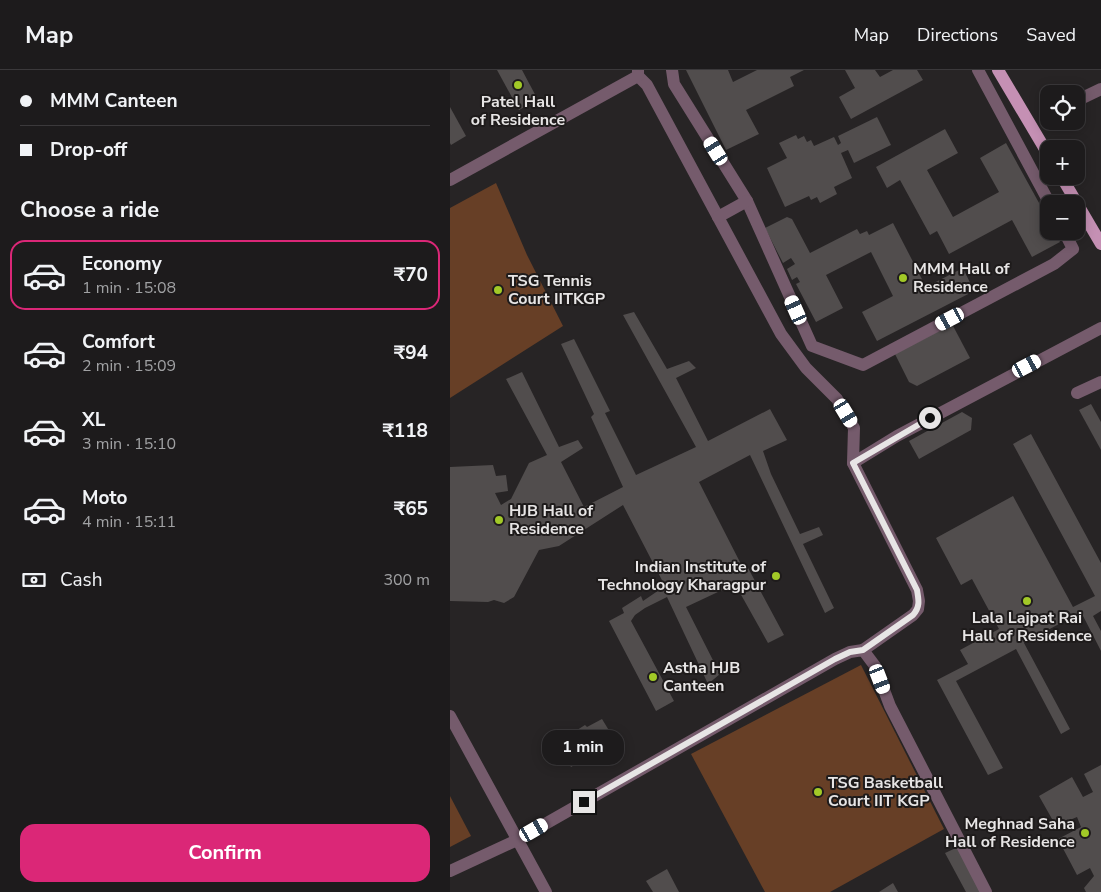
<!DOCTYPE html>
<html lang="en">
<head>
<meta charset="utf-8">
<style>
	:root { --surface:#1d1b1c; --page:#252425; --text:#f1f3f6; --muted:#a0a1a3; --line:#3b393b; --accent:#db2777 }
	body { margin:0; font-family:"Nunito Sans",sans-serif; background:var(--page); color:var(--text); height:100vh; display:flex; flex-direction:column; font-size:19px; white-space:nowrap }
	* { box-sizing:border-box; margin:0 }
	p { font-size:16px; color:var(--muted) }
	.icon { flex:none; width:28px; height:28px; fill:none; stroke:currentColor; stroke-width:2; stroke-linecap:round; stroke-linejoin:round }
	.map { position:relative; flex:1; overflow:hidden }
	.details { display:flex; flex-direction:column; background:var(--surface); width:450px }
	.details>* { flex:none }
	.banner { display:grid; align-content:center; height:110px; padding:0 20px; background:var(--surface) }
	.tools { position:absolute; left:590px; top:15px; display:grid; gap:10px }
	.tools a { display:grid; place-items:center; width:45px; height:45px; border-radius:10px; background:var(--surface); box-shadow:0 2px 12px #0003,0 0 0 1px var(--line); font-size:25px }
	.end { position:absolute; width:22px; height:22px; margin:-11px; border:6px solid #e7e5e5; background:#111; box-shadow:0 0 0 2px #111 }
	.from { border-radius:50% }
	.bubble { position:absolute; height:35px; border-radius:15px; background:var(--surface); box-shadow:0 2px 12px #0003,0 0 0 1px var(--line); font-size:16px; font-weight:700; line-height:35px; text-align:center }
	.car { position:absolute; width:15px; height:30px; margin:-15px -8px; border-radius:6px; box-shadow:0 0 4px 1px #0007; background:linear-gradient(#fff 24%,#345 0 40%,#fff 0 76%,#345 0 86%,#fff 0) }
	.banner b { display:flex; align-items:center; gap:18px; height:48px; font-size:19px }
	.banner b+b { border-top:1px solid var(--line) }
	.banner i { width:12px; height:12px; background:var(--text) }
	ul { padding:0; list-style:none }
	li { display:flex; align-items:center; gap:15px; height:70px; margin:0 10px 8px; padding:0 10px; border:2px solid transparent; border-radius:15px }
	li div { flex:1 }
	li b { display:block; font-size:19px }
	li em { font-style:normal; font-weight:700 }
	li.selected { border-color:var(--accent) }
	li>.icon { width:45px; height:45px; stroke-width:1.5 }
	h2 { padding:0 20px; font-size:22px; line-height:60px }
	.pay { display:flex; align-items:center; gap:12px; height:55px; padding:0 20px; font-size:19px }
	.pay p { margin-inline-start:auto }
	.primary-button { display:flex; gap:10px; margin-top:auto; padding:10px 20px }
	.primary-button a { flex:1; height:58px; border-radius:15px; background:var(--accent); color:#fff; font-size:20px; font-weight:700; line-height:58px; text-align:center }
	header { display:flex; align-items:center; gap:30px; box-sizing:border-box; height:70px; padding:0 25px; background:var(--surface); border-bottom:1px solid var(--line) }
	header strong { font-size:24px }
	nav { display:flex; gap:28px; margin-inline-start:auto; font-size:18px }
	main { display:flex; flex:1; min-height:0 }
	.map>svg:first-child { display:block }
	.green { fill:#673f26 }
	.building { fill:#514d4d }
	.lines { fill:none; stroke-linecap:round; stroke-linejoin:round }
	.minor { stroke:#755b6c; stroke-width:12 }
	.major { stroke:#c590b4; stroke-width:12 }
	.route { stroke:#e7e5e5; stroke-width:6 }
	.poi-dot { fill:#a2c927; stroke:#1e1b1b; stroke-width:2 }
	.labels { text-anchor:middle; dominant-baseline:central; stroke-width:4; stroke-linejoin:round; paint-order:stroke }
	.poi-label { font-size:16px; font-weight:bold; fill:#e7e5e5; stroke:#1e1b1b; text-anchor:start }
</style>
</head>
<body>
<header>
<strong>Map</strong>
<nav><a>Map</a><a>Directions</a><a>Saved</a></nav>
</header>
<main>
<section class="details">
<div class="banner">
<b><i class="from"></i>MMM Canteen</b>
<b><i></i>Drop-off</b>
</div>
<h2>Choose a ride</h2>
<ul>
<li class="selected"><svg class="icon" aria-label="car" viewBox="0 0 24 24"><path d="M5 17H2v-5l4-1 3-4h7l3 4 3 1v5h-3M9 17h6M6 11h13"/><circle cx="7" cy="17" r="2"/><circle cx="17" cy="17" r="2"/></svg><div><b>Economy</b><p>1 min · 15:08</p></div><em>₹70</em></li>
<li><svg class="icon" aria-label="car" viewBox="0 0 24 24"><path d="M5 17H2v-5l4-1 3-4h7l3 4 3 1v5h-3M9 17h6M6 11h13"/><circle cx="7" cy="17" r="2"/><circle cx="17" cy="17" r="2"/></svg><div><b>Comfort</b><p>2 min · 15:09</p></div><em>₹94</em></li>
<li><svg class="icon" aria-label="car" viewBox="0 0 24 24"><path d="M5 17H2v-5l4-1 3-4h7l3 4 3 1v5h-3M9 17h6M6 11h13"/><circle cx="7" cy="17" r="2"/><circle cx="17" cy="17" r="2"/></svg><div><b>XL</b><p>3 min · 15:10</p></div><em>₹118</em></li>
<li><svg class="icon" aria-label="car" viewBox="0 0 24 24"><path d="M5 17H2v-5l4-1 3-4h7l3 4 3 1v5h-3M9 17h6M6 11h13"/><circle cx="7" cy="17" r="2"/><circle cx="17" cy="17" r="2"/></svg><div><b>Moto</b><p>4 min · 15:11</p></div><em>₹65</em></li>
</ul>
<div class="pay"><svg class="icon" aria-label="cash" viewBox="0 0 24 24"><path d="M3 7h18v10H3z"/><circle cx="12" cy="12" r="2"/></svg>Cash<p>300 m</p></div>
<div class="primary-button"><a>Confirm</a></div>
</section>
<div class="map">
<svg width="651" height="822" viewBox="0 0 651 822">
	<rect width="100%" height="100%" fill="#272425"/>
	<g class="green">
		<polygon points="46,113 77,185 113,256 0,328 0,138"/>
		<polygon points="411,595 494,759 380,822 315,822 241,684"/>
		<polygon points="0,726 21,766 0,777"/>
	</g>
	<g class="building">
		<polygon points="47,0 72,0 88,30 69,40"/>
		<polygon points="236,0 278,0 283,12 307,0 354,0 340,7 344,16 296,40 309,64 276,80"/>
		<polygon points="395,0 425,0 430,7 443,0 467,0 473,10 401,49 389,27 405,18"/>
		<polygon points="0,37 16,66 1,75 0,73"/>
		<polygon points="427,47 441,75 404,93 398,80 391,83 402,108 384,117 387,124 370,133 367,127 361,130 359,126 335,137 317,98 337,88 329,73 346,65 348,69 354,66 357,72 361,70 364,76 384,67 388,75 391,73 388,66"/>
		<polygon points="495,59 508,83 477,100 503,147 549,122 530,88 556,73 599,151 599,161 604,161 610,172 582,187 562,150 499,184 487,161 480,165 450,110 437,118 426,97"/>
		<polygon points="337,147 342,149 360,183 407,159 410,164 417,161 419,165 443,153 476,217 513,198 524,221 427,271 412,242 443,226 421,182 376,205 393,238 366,252 346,214 350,212 347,207 342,210 337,199 345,194 341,188 333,193 315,158"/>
		<polygon points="184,242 217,299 239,291 246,298 226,308 258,371 320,339 337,370 313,381 321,404 350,464 369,457 373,465 353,474 384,538 375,543 300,385 249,412 293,498 297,496 334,565 318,573 285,514 236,537 270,604 258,614 217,527 195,538 185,545 181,551 224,631 206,641 159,551 174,543 172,538 191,526 193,531 215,516 173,435 109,476 89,480 64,527 54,533 44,530 38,532 0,531 0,397 43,395 46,406 56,405 58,421 45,423 51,435 61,429 79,393 97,385 56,309 72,302 109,377 128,370 133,378 111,392 134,437 173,417 141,347 144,344 111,274 124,269 160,341 155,343 186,405 246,377 173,245"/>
		<polygon points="502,254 520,288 467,316 459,312 445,284"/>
		<polygon points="641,334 651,352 651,380 629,340"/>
		<polygon points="512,342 522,348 521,360 469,389 459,371"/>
		<polygon points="581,364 651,493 651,541 643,546 651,561 651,581 631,542 574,573 620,659 611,664 566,579 506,611 553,698 538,705 487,610 518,594 510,580 549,559 522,509 511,515 486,468 563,426 623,537 645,526 563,374"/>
		<polygon points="152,649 166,672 121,697 107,674 125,665 124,662 135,655 137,657"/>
		<polygon points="651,695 651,822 636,822 634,818 644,806 640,798 627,805 608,769 631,757 627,747 606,756 589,726 622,707 633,727 643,722 634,704"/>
		<polygon points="508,777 532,822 516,822 495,783"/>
		<polygon points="217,799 229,822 203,822 196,811"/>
		<polygon points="443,813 448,822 429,822"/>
	</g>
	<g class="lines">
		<g class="minor">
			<polyline points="188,0 188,6 197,15 331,264 356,298 387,329 404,358 403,393 467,520 469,531 468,539 463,545 413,580"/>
			<polyline points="222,0 224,14 297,131 362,276 413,295 604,194 623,179 614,161"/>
			<polyline points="528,0 600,134"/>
			<polyline points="626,31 651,19"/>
			<polyline points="0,110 188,6"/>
			<polyline points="268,147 297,131"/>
			<polyline points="627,323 651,312"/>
			<polyline points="403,393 447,366 651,258"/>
			<polyline points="0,646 96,822"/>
			<polyline points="0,801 67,770 385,589 400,582 413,580 425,596 440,636 536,822"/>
		</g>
		<g class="major">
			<polyline points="548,0 599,86"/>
			<polyline points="611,106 651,174"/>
		</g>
	</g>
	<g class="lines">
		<path class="route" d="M134,732L385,589L400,582L413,580L463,545C470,537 469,531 467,520L403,393L480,348"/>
	</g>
	<g class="poi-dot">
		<circle cx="68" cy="15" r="5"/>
		<circle cx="453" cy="208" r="5"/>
		<circle cx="48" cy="220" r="5"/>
		<circle cx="49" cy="450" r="5"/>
		<circle cx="326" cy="506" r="5"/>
		<circle cx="577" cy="531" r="5"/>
		<circle cx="203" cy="607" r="5"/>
		<circle cx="368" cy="722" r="5"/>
		<circle cx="635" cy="763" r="5"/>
	</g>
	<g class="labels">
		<g class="poi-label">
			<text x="68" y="32" text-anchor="middle">Patel Hall<tspan x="68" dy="18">of Residence</tspan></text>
			<text x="463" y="199">MMM Hall of<tspan x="463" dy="18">Residence</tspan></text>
			<text x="58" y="211">TSG Tennis<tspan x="58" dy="18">Court IITKGP</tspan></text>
			<text x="59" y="441">HJB Hall of<tspan x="59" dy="18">Residence</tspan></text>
			<text x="316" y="497" text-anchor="end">Indian Institute of<tspan x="316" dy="18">Technology Kharagpur</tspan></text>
			<text x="577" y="548" text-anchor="middle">Lala Lajpat Rai<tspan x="577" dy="18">Hall of Residence</tspan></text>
			<text x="213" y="598">Astha HJB<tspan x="213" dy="18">Canteen</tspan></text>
			<text x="378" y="713">TSG Basketball<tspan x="378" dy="18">Court IIT KGP</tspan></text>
			<text x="625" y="754" text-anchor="end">Meghnad Saha<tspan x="625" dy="18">Hall of Residence</tspan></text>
		</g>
	</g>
</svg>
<div class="tools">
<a><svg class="icon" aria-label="locate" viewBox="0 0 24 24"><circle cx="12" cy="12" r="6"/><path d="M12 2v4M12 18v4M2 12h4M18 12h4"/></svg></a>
<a>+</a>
<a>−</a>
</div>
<i class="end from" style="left:480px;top:348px"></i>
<i class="end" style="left:134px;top:732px"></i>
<div class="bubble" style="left:92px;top:660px;width:82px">1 min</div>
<i class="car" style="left:266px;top:81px;rotate:328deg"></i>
<i class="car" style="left:346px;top:240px;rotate:336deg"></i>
<i class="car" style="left:500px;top:249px;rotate:242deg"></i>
<i class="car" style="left:577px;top:296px;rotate:62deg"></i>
<i class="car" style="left:396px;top:343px;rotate:149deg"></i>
<i class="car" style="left:430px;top:609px;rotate:159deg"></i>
<i class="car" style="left:84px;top:760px;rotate:60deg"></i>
</div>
</main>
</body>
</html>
